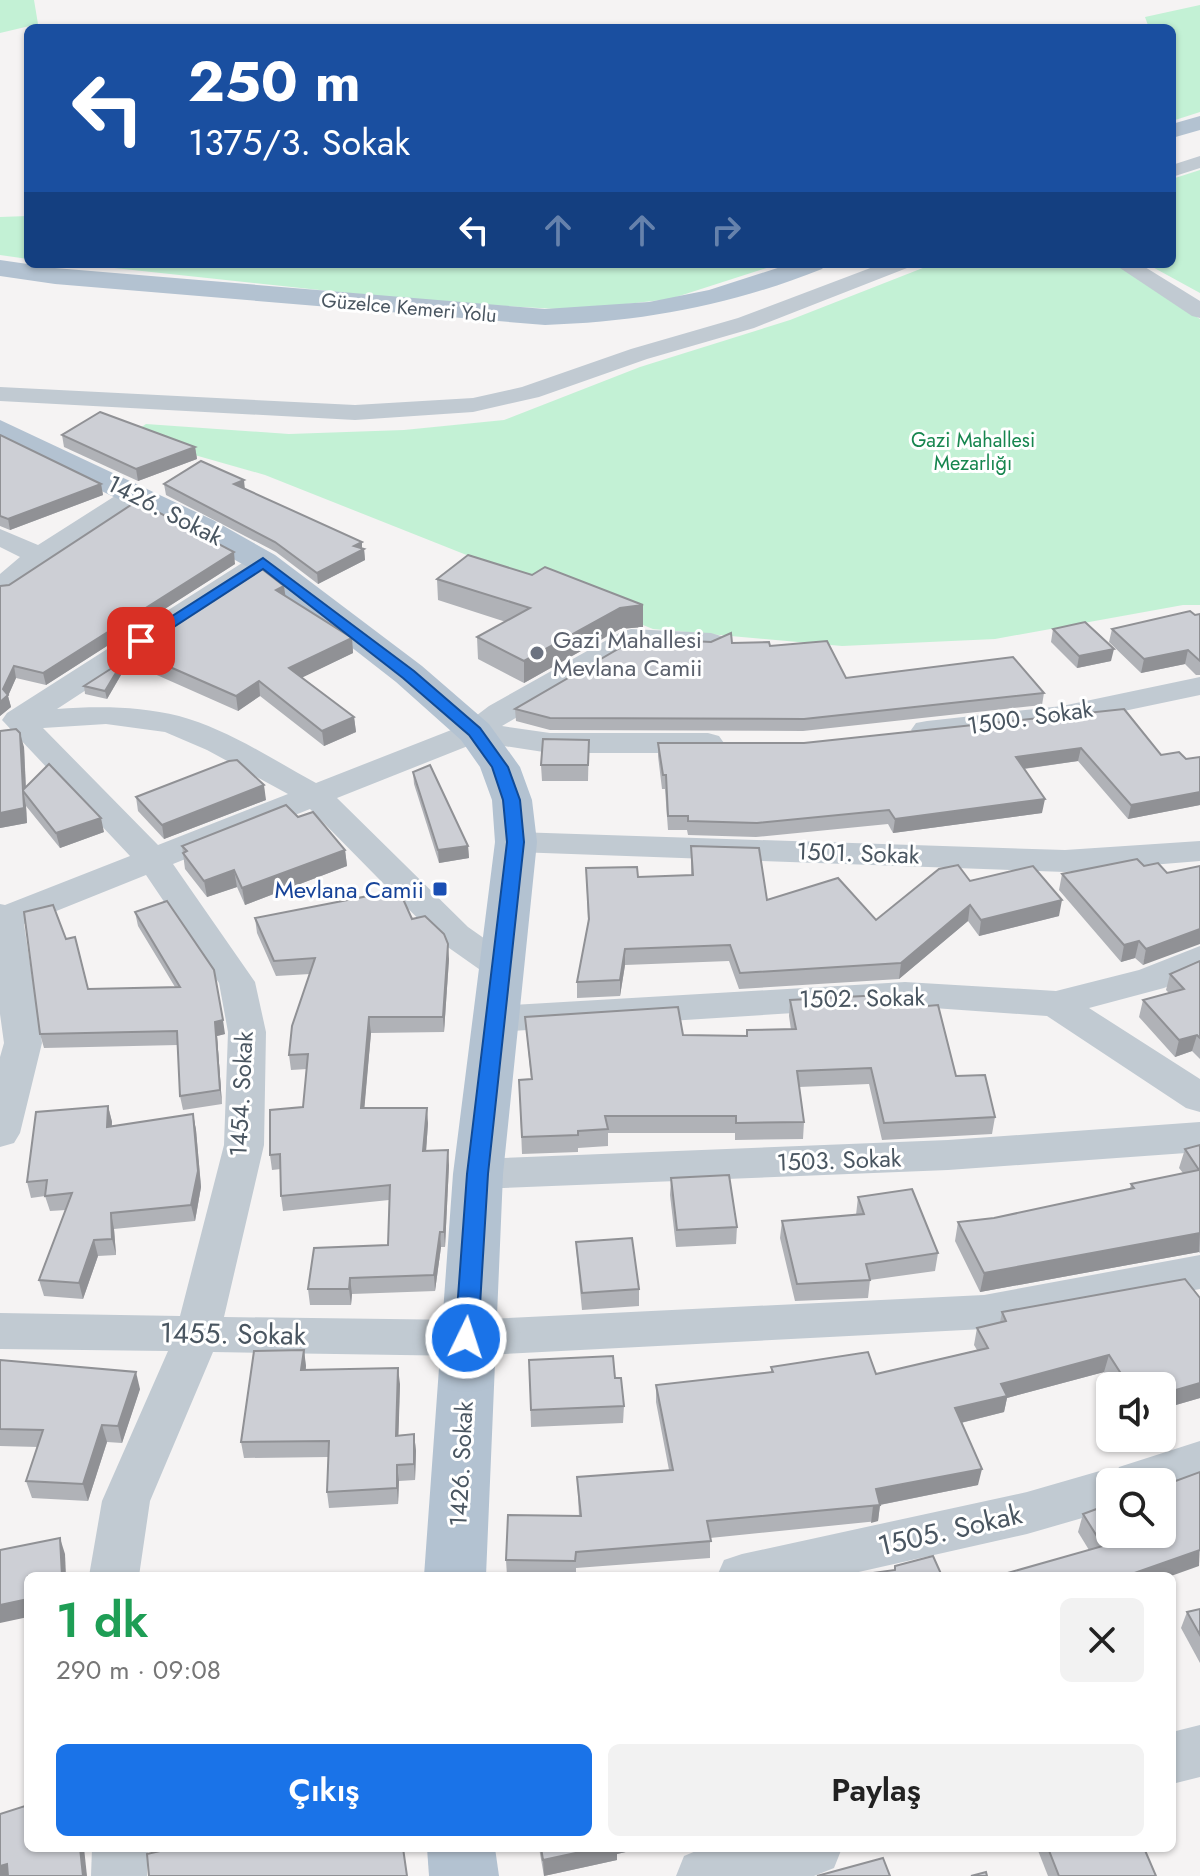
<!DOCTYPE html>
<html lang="tr">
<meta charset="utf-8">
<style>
body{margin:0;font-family:Jost,sans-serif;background:#f2f2f2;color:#222;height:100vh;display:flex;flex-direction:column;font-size:30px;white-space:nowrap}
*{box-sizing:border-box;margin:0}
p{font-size:26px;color:#767676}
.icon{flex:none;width:44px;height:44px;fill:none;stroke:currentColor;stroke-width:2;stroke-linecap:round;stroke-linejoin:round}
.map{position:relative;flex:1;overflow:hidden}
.panel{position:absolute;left:24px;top:1572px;width:1152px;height:280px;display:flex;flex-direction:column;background:#fff;border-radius:12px;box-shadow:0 2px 6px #0004}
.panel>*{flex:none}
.top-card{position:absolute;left:24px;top:24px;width:1152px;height:244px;border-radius:12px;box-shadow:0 2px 6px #0004;background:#1a4fa0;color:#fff;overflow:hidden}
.controls{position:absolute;left:1096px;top:1372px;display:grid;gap:16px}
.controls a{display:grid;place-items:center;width:80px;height:80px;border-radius:12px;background:#fff;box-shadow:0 2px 6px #0004;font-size:40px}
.pin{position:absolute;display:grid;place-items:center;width:68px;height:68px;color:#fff;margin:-34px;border-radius:16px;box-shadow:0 4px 12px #0006}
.me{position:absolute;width:88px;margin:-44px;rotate:4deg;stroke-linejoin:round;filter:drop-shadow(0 0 6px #0008)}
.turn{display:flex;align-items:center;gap:28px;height:168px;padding:0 32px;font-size:36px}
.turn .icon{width:104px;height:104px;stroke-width:2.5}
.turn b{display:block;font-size:56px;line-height:68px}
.lanes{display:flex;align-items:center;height:76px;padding:0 32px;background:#0003;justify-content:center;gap:40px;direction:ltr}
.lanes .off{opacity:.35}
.round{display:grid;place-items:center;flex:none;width:84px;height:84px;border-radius:12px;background:#f2f2f2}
.headline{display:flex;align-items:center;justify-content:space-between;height:136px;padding:0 32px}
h1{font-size:48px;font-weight:600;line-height:60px;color:#1e9e55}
.button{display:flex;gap:16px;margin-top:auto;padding:16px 32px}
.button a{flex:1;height:92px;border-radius:12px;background:#1a73e8;color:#fff;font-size:32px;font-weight:600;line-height:92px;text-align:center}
.button a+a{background:#f2f2f2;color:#222}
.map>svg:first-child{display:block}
.green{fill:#c3f1d5}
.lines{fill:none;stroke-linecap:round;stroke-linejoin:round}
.minor{fill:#c1cad2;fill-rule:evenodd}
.major{fill:#b3c2d1;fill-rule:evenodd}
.wall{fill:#b0b2b7}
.shaded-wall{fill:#909195}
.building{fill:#cdcfd5;stroke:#909195;stroke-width:2}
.route{fill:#1a73e8;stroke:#114b97;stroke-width:2}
.worship-dot{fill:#6b7280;stroke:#fff;stroke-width:3}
.transit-dot{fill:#1a4fb4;stroke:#fff;stroke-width:3}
.labels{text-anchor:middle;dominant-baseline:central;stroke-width:6;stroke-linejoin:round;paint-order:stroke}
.far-street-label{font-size:20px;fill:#4a5661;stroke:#fff}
.far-park-label{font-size:20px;fill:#17864f;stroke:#fff}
.street-label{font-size:24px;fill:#4a5661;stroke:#fff}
.worship-label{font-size:24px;fill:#5b616d;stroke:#fff;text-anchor:start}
.transit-label{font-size:24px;fill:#164399;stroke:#fff;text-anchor:end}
.near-street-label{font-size:28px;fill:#4a5661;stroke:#fff}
</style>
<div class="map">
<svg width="1200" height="1876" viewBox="0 0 1200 1876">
<rect width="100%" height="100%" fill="#f5f3f3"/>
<!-- green -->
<g class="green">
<polygon points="0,0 34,0 38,24 0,33"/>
<polygon points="1200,5 1200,112 1172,121 1172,28 1149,28 1145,17"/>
<polygon points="1200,170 1200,293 1147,264 1172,264 1172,179"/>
<polygon points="28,216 28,259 0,255 0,217"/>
<polygon points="77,264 779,264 670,299 575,310 432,302"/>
<polygon points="933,264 1115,264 1200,319 1200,605 1183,605 995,639 842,646 653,629 265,475 128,436 146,424 289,434 404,430 504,420 640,367 790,320"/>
</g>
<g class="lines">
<!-- minor -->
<g class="minor">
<polygon points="1200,156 1200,168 1172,177 1172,165"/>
<polygon points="881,264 911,264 907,268 754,328 647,359 539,397 473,412 355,420 0,401 0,387 355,405 473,398 522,387 631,349 738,318"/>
<polygon points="1114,264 1140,264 1200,301 1200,318 1192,316"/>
<polygon points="135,487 144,489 148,495 144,501 49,562 10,594 0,596 0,574 20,557 0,547 0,529 38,545 126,489"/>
<path d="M263,554L273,556L277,562L273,568L57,709C97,706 139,706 179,716C227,729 272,759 316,783L464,725L489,706L621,632L631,629L711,633L721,636L726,642L721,648L711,651L636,647L502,726L550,733H708L719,736L724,743L719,750L708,753H550L478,742L337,798L468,927L512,958L517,966L512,974L499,978L486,974L442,943L310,809L173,864L255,982L266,1032L264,1145L224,1317L466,1320L984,1295L1200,1255V1289L984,1329L466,1356L213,1352L150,1501L139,1576H89L102,1501L168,1351L0,1349V1313L180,1316L224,1145L228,1032L219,983L146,875L24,924L42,1043L20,1133L14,1143L0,1147V1057L4,1043L0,1014V904L5,905L130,856L2,720L7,713L253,556ZM106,724L165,732L207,750L288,794L158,845L43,728Z"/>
<polygon points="1200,677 1200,695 1062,724 927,739 916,737 911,730 916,723 927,721 1062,706"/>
<polygon points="516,832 1065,850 1200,841 1200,861 1065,872 516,852 504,849 499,842 504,835"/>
<polygon points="1200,946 1200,972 1164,988 1089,1008 1200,1079 1200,1112 1186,1108 1047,1016 905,1006 497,1032 484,1028 478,1019 484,1010 497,1006 905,982 1056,991 1139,970"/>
<polygon points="1200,1122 1200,1152 948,1170 478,1189 463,1185 457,1174 463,1163 478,1159 948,1140"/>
<polygon points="1200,1441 1200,1481 1162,1494 1162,1482 1110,1482 1110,1510 1027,1534 841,1576 717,1576 724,1560 742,1554 1027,1492 1110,1468 1117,1471 1119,1467"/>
<polygon points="1200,1725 1200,1777 1172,1784 1172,1732"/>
<polygon points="92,1848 148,1848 147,1876 91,1876"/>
<polygon points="703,1848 842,1848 834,1868 814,1876 676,1876 684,1856"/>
</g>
<!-- major -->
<g class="major">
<polygon points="1200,116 1200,130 1172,138 1172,124"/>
<path d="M0,260L55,268L545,309L649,302L709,290L790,264H826L822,269C732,305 642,322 545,325L55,284L0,276Z"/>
<polygon points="0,420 213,520 275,555 422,666 489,724 520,767 532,800 537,842 503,1174 486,1576 424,1576 453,1174 495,842 492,800 480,767 461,740 396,682 251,569 189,534 0,441"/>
<polygon points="427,1848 495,1848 499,1876 429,1876"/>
</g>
</g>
<!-- wall -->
<g class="wall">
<polygon points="0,435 101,484 103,495 10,530 0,526"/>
<polygon points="62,435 195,447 197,459 138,481 64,447"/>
<polygon points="164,484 245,489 362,542 362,548 364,549 365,560 318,584 276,552 166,495"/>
<polygon points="235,564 46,685 16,678 8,696 11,707 0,716 0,586"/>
<polygon points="437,579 643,627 620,629 524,683 478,659 477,637 506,622 438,600"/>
<polygon points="286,596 352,638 353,653 302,677 354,717 356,732 324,746 260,696 238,711 132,664 129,649"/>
<polygon points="1200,614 1200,675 1196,675 1185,664 1141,673 1109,642 1112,629"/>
<polygon points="1053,629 1111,661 1077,668 1051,642"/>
<polygon points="732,643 770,646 846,678 1044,693 1042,705 803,731 550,730 516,721 515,709"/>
<polygon points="125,668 107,699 85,694 84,686"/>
<polygon points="1124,709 1161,755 1186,759 1200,757 1200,805 1128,819 1078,761 1024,769 1042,813 893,833 888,824 756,837 688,835 687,830 668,830 665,789 662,789 658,756 658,743 804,743"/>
<polygon points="0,731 24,747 26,787 104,832 60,848 26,806 27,823 0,828"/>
<polygon points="589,740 588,781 542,781 541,765"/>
<polygon points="413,772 468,846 469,858 439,863 414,784"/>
<polygon points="136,797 266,800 164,839 138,811"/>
<polygon points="298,817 345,850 347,866 245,905 237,887 207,897 185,869 182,846"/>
<polygon points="691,846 767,900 876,920 970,881 1059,916 979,936 968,921 899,979 739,989 729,961 625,965 620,996 577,998 577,982 588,922 586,868 638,877 691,875"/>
<polygon points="1144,866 1167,873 1143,965 1135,958 1121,962 1059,890 1062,874"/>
<polygon points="135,912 225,1034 217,1036 222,1104 183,1110 180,1096 178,1045 44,1048 40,1034 66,939 88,989 175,987 138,926"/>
<polygon points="255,918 412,919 449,959 444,1032 371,1033 364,1108 428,1123 426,1151 449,1165 445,1247 441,1247 435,1291 352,1294 351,1305 310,1305 308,1289 388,1245 389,1200 283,1211 281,1196 281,1169 272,1170 270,1155 303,1107 307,1069 291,1070 289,1055 310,974 276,976 257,933"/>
<polygon points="1200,960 1200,1059 1192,1051 1175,1057 1139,1017 1143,1000 1169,993 1166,990 1170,974"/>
<polygon points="790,1000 956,1076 995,1117 992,1134 882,1140 869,1084 799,1087 804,1122 803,1139 735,1140 735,1133 608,1133 608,1146 578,1148 578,1152 522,1154 519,1080 531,1079 525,1017 683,1035 747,1036 791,1030 789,1016"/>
<polygon points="108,1106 112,1122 112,1126 193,1114 196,1130 201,1187 195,1221 114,1229 116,1255 98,1256 83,1299 44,1296 39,1280 66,1210 50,1211 45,1196 31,1198 27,1182"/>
<polygon points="1200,1145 1200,1253 1199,1252 980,1292 955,1241 958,1222 994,1218 1130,1189 1131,1184 1183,1173 1179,1168 1185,1149"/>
<polygon points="671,1178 737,1227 736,1244 676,1247 670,1195"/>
<polygon points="858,1197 938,1253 935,1271 870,1280 868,1298 795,1301 780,1238 782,1221 856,1215"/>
<polygon points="576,1242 639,1289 639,1306 582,1310 577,1259"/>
<polygon points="1185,1279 1200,1398 1162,1409 1162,1386 1113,1386 1104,1372 1007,1398 1004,1412 961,1423 978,1485 880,1505 878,1521 710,1538 710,1558 576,1568 576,1576 507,1576 506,1560 579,1516 577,1477 669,1470 656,1402 656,1385 771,1373 771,1367 876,1374 977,1350 974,1345 977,1328 1000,1322 1002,1312"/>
<polygon points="304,1350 306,1370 400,1384 398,1435 414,1434 416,1451 415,1480 399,1481 398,1504 329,1508 327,1492 328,1457 244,1458 241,1442"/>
<polygon points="0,1360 140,1389 122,1443 107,1442 88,1501 32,1498 26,1481 38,1447 0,1446"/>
<polygon points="529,1360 615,1378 624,1406 623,1423 531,1427"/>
<polygon points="1200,1472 1199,1566 1089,1550 1078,1532 1083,1514"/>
<polygon points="1200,1609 1200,1663 1181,1628 1187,1612"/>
<polygon points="539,1848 643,1848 617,1854 617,1860 544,1876"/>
<polygon points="1037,1848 1144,1848 1156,1876 1048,1876"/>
</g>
<!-- shaded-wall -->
<g class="shaded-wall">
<polygon points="195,447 197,459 138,481 136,469"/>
<polygon points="244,480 245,490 234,484"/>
<polygon points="101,484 103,495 10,530 8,519"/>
<polygon points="362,542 362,550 364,549 365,560 318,584 317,573 354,546"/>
<polygon points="234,552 235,564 46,685 43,673"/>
<polygon points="284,586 286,600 276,590"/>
<polygon points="643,605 643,627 620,629 524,683 524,661 620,608"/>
<polygon points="352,638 353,653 291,683 289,668"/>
<polygon points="1114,649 1111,661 1077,668 1079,656"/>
<polygon points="1188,650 1185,664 1141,673 1144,659"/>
<polygon points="123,661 125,668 107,699 105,691"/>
<polygon points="14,666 16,678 8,696 11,707 0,716 0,702 3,689"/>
<polygon points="259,681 260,696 238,711 236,696"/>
<polygon points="354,717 356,732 324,746 322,731"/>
<polygon points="20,733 24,747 26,795 24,792"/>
<polygon points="1081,748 1078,761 1014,770 1016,757"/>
<polygon points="264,785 266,800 164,839 162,825"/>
<polygon points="23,791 26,806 27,823 0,828 0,813"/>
<polygon points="1200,792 1200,805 1128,819 1131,805"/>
<polygon points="1045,799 1042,813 893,833 895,819"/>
<polygon points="101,818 104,832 60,848 56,833"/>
<polygon points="468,846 469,858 439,863 438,850"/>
<polygon points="345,850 347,866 245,905 242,888"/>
<polygon points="234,870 237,887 207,897 204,881"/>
<polygon points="1062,900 1059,916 979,936 981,920"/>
<polygon points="970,905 968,921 899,979 901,963"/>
<polygon points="1200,929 1200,944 1143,965 1146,949"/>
<polygon points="1139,941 1135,958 1121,962 1124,945"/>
<polygon points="448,944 449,959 444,1032 443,1017"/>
<polygon points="625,949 625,965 620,996 620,980"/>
<polygon points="369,1017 371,1033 363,1124 361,1108"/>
<polygon points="223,1020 225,1034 217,1036 222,1104 220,1090 215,1022"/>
<polygon points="1197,1035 1192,1051 1175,1057 1179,1040"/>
<polygon points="108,1106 112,1122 110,1143 107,1127"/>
<polygon points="427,1108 428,1123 425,1166 423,1151"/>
<polygon points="193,1114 196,1130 201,1187 195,1221 191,1205"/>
<polygon points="448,1150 449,1165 445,1247 444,1232"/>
<polygon points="111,1213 114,1229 116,1255 112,1239"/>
<polygon points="440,1232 441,1247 435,1291 434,1275"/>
<polygon points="1200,1233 1199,1252 980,1292 984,1273"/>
<polygon points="94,1240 98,1256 83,1299 79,1283"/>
<polygon points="350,1278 352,1294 351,1305 349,1289"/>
<polygon points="304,1350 306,1366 304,1387 301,1370"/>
<polygon points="1109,1355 1104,1372 1007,1398 1004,1412 952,1425 955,1408 1001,1384"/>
<polygon points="398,1368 400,1384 398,1452 396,1436"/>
<polygon points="136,1372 140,1389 122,1443 118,1426"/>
<polygon points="1200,1383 1200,1398 1162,1409 1162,1394"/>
<polygon points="102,1425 107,1442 88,1501 83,1484"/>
<polygon points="414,1434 416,1451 415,1480 414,1464"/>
<polygon points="397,1465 399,1481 398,1504 397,1488"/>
<polygon points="982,1469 978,1485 874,1506 876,1489"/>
<polygon points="880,1505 878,1521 871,1523 873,1506"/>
<polygon points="60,1538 65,1554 66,1576 62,1576"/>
<polygon points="1200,1541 1199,1566 1171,1576 1126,1576"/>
<polygon points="28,1599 28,1617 0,1623 0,1605"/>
<polygon points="80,1848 84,1848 87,1876 83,1876"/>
<polygon points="599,1848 643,1848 617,1854 617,1860 544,1876 543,1860"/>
<polygon points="7,1864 12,1876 0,1876 0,1866"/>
</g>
<!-- building -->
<g class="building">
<polygon points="100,412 195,447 136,469 62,435"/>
<polygon points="0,435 101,484 8,519 0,516"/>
<polygon points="201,461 244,480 234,484 362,542 354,546 364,549 317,573 275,542 164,484"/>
<polygon points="137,501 234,552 43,673 14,666 3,689 8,695 0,702 0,586 9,585"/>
<polygon points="468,555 532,575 545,567 643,605 620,608 524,661 477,637 530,608 437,579"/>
<polygon points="258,566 284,586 276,590 352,638 289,668 354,717 322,731 259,681 236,696 129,649"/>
<polygon points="1190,611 1195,615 1200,614 1200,661 1188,650 1144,659 1112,629"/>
<polygon points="1085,622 1114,649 1079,656 1053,629"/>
<polygon points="731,633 732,643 769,642 770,646 827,641 846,678 1013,657 1044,693 804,719 550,718 515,709 637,638 711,642"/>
<polygon points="123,661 105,691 84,686"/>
<polygon points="1124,709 1161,755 1179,752 1186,759 1200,757 1200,792 1131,805 1081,748 1016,757 1045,799 895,819 889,810 757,823 688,821 688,816 668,816 666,775 663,775 658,743 804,743"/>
<polygon points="16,729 20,733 23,790 49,764 101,818 56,833 23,791 24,808 0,813 0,731"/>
<polygon points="543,739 589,740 588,765 541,765"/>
<polygon points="237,760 264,785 162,825 136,797 229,761"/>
<polygon points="430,765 468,846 438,850 413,772"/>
<polygon points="286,805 298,817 313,812 345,850 242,888 234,870 204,881 183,853 187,851 182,846"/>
<polygon points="691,846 759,848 767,900 838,878 876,920 939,869 958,865 970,881 1033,866 1062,900 981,920 970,905 901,963 740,973 730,945 625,949 620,980 577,982 589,919 586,868 637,867 638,877 693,875"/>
<polygon points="1137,859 1144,866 1158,863 1167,873 1200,866 1200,929 1146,949 1139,941 1124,945 1062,874"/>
<polygon points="399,890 412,919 425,916 444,934 448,944 443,1017 369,1017 361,1108 427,1108 423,1151 448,1150 444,1232 440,1232 434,1275 350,1278 349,1289 308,1289 314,1248 388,1245 390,1185 281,1196 280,1154 270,1155 270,1110 303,1107 308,1054 289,1055 292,1026 315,958 274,961 255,918"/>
<polygon points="167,901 214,970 223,1020 215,1022 220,1090 180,1096 177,1031 40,1034 24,912 53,905 66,939 75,937 88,989 180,987 135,912"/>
<polygon points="1200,961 1200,1038 1197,1035 1179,1040 1143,1000 1184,989 1170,974"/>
<polygon points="919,993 927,1006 938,1005 956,1076 985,1075 995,1117 884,1123 871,1068 797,1071 804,1122 736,1123 736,1116 605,1116 608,1129 578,1131 578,1135 522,1137 519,1080 532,1079 525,1017 678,1007 683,1035 747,1036 747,1030 796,1029 790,1000"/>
<polygon points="108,1106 107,1127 193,1114 198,1171 191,1205 111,1213 112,1239 94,1240 79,1283 39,1280 72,1193 45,1196 47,1180 27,1182 36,1112"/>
<polygon points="1200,1145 1200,1233 984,1273 958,1222 994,1218 1134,1188 1131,1184 1199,1170 1185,1149"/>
<polygon points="729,1175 737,1227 677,1230 671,1178"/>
<polygon points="912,1189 938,1253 866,1264 870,1280 797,1284 782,1221 864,1214 858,1197"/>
<polygon points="632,1238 639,1289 582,1293 576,1242"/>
<polygon points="1185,1279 1200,1298 1200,1383 1162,1394 1162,1386 1129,1386 1109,1355 1001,1384 1007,1396 955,1408 982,1469 876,1489 880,1505 707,1521 711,1541 576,1552 575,1561 506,1560 508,1515 581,1516 577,1477 673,1470 656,1385 773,1372 771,1367 868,1352 876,1374 988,1348 977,1328 1006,1321 1002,1312"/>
<polygon points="304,1350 301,1370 398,1368 396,1436 414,1434 414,1464 397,1465 397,1488 327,1492 329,1441 241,1442 254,1351"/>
<polygon points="613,1356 615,1378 621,1378 624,1406 531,1410 529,1360"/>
<polygon points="0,1360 136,1372 118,1426 102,1425 83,1484 26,1481 43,1430 0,1429"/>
<polygon points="1200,1472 1200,1550 1126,1576 997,1576 1103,1546 1083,1514 1110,1504 1110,1534 1162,1534 1162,1486"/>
<polygon points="60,1538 62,1576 28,1576 28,1599 0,1605 0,1550"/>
<polygon points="933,1556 942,1576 851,1576 895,1570 895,1566"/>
<polygon points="1200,1609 1200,1635 1187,1612"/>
<polygon points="28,1805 28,1848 80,1848 83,1876 8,1876 7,1864 0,1866 0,1814"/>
<polygon points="173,1848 403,1848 407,1876 149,1876 147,1854"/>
<polygon points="541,1848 599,1848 543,1860"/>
<polygon points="1048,1848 1144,1848 1156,1876 1059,1876"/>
<polygon points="883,1858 890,1876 817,1876"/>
<polygon points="986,1872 987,1876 971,1876"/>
</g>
<!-- route -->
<polygon class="route" points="263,558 414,671 480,728 508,767 520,800 524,842 488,1174 478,1338 474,1344 466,1347 458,1344 455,1338 467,1174 507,842 503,800 492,767 469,735 403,678 263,569 146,645 135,645 133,641"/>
<!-- markers -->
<circle class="worship-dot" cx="537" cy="653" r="8"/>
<rect class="transit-dot" x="432" y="881" width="16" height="16" rx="4"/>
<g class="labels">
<!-- far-street labels -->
<g class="far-street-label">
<text transform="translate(409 308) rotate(5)">Güzelce Kemeri Yolu</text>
</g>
<!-- far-park labels -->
<g class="far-park-label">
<text x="973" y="440">Gazi Mahallesi<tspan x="973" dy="23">Mezarlığı</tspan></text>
</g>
<!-- street labels -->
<g class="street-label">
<text transform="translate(165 510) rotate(27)">1426. Sokak</text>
<text transform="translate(1030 717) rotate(-8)">1500. Sokak</text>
<text transform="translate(858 853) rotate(2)">1501. Sokak</text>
<text transform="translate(862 998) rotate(-1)">1502. Sokak</text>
<text transform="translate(241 1094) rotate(-87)">1454. Sokak</text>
<text transform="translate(839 1160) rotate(-2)">1503. Sokak</text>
<text transform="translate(461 1464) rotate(-87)">1426. Sokak</text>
</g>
<!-- worship labels -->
<g class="worship-label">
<text x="553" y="639">Gazi Mahallesi<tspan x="553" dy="28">Mevlana Camii</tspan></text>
</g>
<!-- transit labels -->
<g class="transit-label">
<text x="424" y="889">Mevlana Camii</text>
</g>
<!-- near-street labels -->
<g class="near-street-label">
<text transform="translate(233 1334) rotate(1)">1455. Sokak</text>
<text transform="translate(950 1530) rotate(-13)">1505. Sokak</text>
</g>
</g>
</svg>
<div class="controls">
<a><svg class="icon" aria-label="sound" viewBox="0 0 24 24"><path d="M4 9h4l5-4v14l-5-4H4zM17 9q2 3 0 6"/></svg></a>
<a><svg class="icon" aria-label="search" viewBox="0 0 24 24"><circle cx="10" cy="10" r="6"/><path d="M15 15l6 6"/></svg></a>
</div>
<div class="pin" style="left:141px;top:641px;background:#d93025"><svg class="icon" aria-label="arrive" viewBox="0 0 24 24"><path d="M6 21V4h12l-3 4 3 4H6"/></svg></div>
<svg class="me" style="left:466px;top:1338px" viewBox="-20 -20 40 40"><circle r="17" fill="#1a73e8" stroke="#fff" stroke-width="3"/><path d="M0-11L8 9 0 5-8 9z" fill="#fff"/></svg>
<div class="top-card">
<div class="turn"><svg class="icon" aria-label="left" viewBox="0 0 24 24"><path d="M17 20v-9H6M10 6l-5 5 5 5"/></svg><div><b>250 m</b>1375/3. Sokak</div></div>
<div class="lanes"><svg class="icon" aria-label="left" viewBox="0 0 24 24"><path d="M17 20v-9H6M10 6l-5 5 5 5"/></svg><svg class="icon off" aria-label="ahead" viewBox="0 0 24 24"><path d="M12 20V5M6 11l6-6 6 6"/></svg><svg class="icon off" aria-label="ahead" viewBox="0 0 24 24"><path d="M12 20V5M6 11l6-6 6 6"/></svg><svg class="icon off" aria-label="right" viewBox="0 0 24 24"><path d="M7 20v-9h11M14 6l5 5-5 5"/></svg></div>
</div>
<section class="panel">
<div class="headline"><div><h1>1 dk</h1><p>290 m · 09:08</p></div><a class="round"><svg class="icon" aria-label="close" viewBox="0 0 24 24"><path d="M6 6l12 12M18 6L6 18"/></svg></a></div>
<div class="button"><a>Çıkış</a><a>Paylaş</a></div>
</section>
</div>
